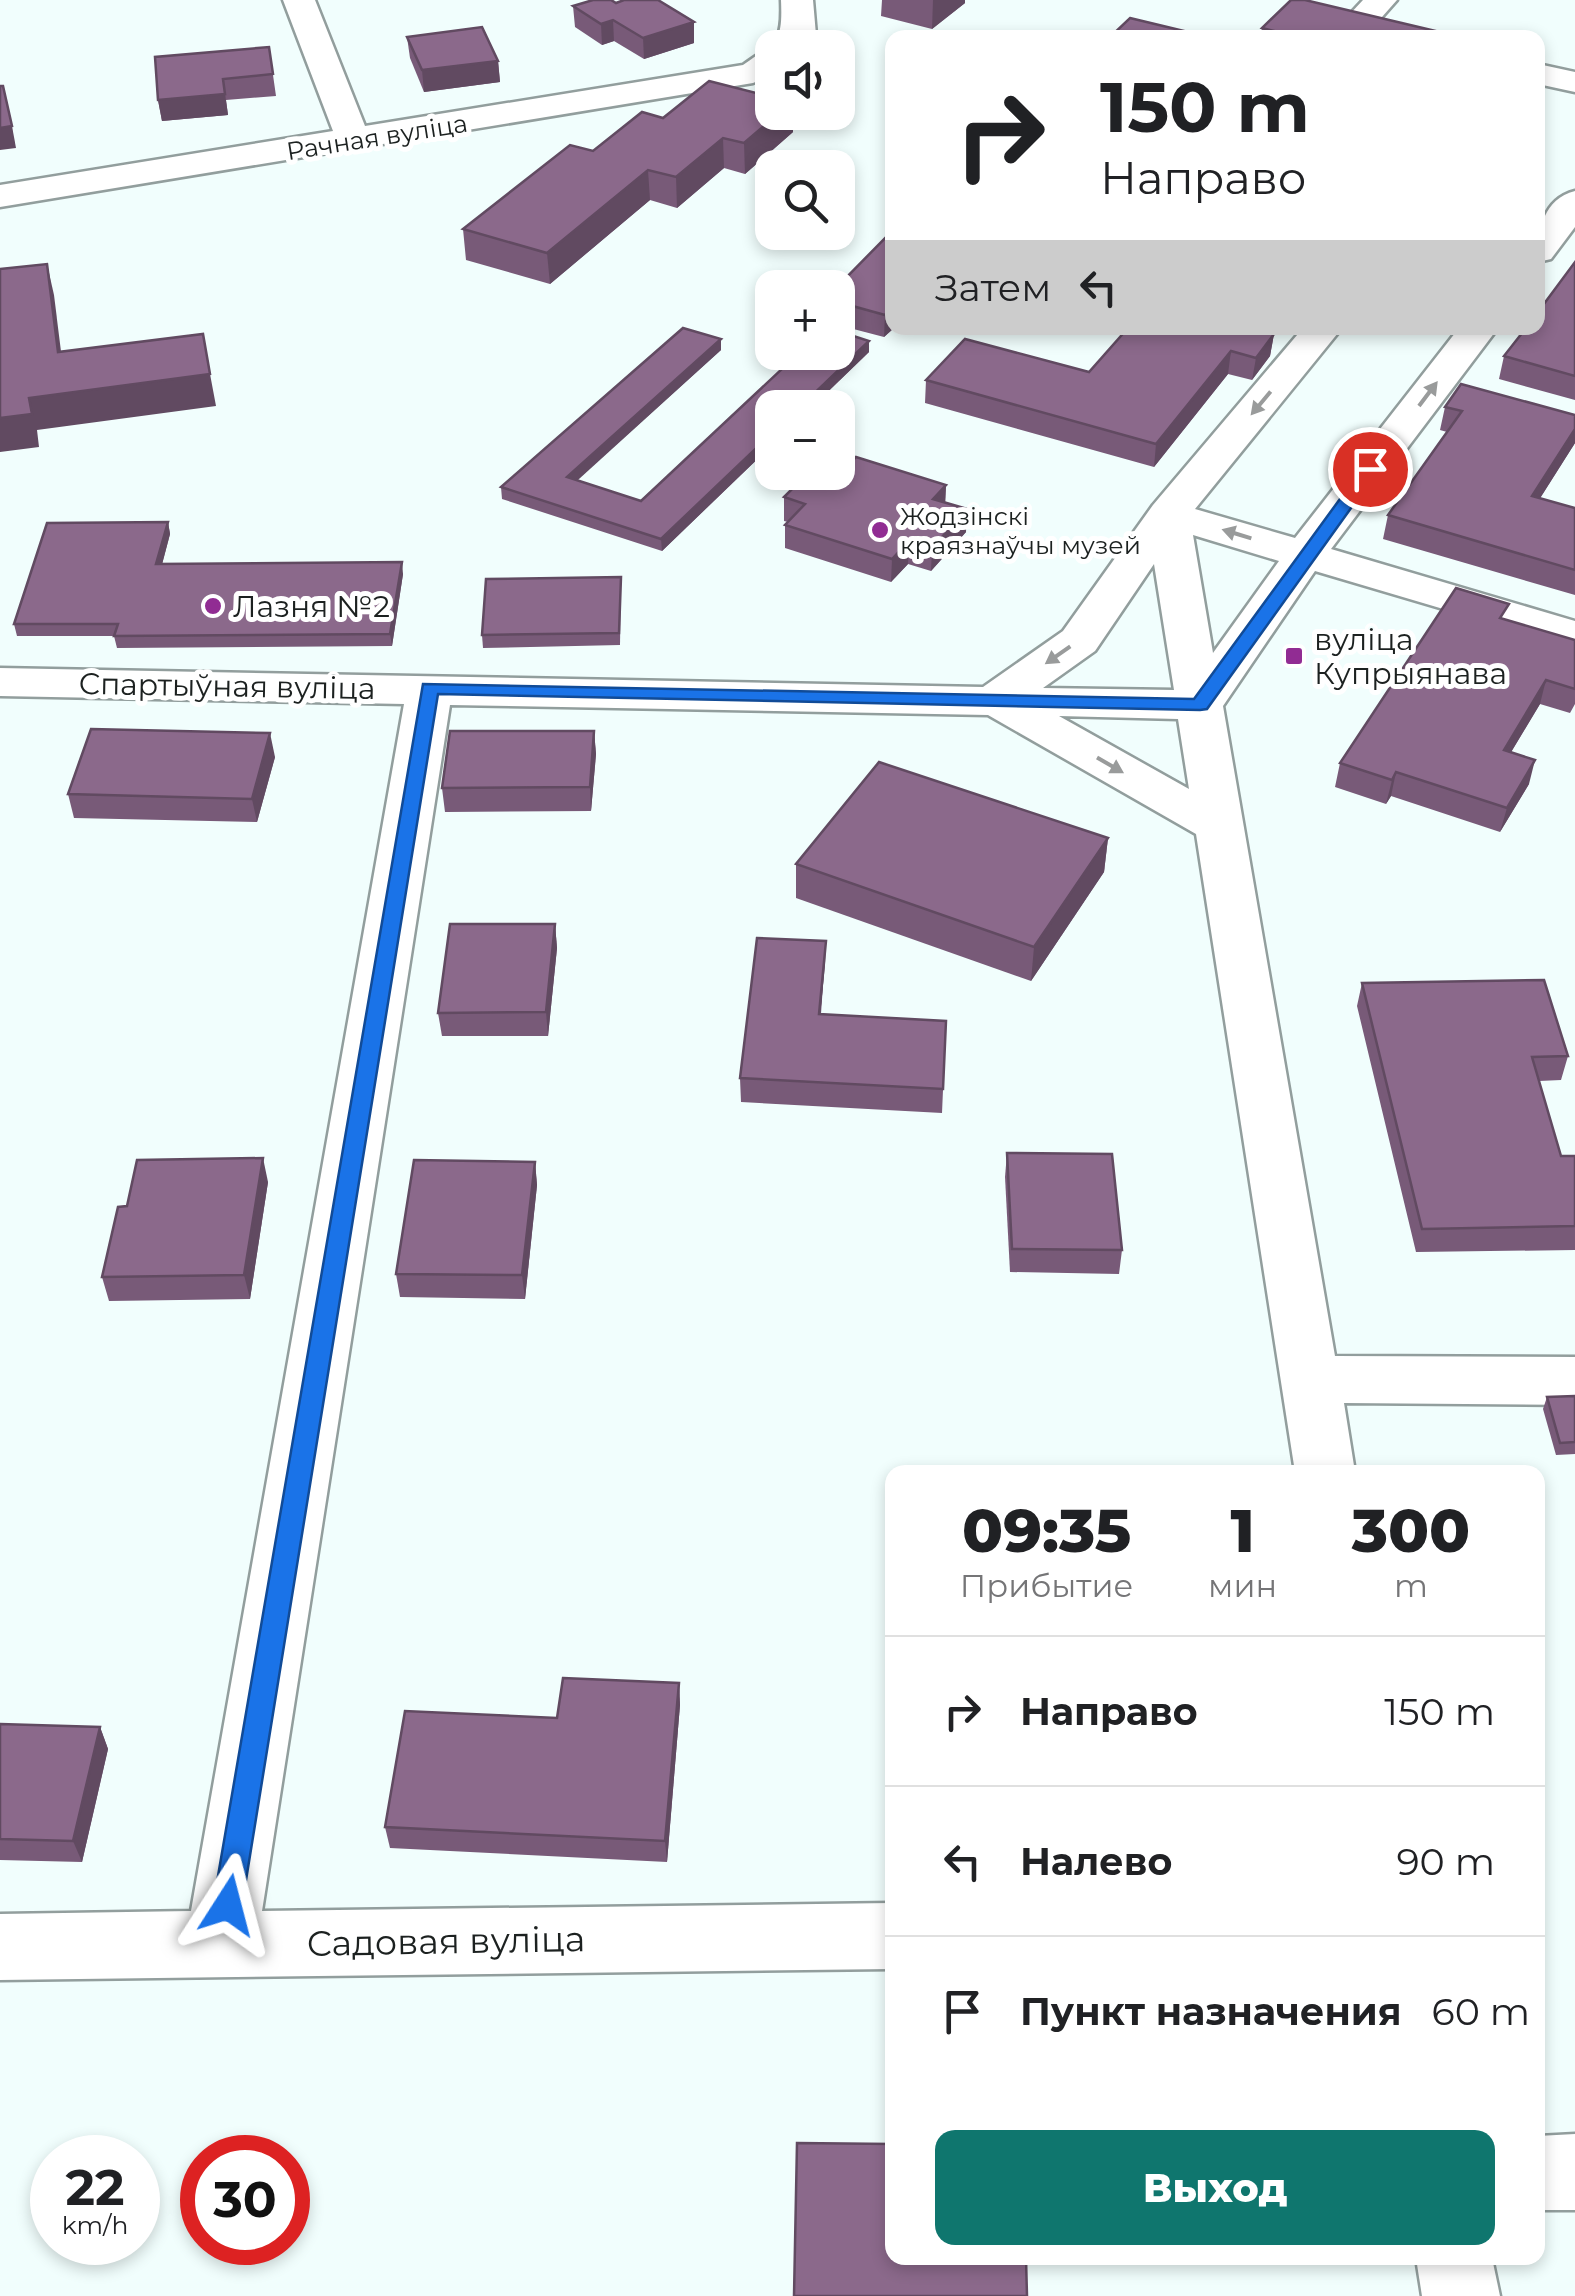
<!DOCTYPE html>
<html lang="ru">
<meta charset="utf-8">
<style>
body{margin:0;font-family:Montserrat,sans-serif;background:#f2f2f2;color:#202124;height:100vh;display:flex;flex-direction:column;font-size:38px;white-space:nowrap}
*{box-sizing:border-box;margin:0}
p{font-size:32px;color:#757577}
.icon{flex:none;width:55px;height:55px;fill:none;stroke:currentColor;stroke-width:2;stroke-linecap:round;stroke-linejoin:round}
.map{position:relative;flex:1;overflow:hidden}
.drawer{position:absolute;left:885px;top:1465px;width:660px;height:800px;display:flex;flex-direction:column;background:#fff;border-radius:20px;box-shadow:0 5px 15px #0003}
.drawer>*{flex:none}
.banner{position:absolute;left:885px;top:30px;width:660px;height:305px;border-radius:20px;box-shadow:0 5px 15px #0003;background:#fff;color:#202124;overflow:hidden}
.controls{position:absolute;left:755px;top:30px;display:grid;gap:20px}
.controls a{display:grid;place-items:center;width:100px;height:100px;border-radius:20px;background:#fff;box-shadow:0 5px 15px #0003;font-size:50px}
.speed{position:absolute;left:30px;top:2135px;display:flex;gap:20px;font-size:50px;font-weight:700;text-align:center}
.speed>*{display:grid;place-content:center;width:130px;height:130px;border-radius:50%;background:#fff;box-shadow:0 5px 15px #0003;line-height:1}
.speed small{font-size:25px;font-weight:400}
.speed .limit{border:15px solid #d22;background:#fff;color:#111}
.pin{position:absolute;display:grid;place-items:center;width:85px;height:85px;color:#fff;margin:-42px;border:5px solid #fff;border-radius:50%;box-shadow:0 2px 10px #0007}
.me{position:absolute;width:110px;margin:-55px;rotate:9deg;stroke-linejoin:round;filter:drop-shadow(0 0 8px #0008)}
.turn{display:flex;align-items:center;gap:35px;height:210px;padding:0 50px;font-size:45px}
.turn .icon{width:130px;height:130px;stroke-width:2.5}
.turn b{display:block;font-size:70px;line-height:85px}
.then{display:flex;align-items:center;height:95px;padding:0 50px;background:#0003;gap:20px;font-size:38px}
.eta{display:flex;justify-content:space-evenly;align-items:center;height:170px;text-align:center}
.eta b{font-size:60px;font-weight:800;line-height:70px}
.button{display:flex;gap:20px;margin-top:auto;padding:20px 50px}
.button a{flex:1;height:115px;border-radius:20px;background:#0f766e;color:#fff;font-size:40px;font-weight:800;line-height:115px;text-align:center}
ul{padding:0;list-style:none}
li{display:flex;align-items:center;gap:30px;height:150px;padding:0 50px;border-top:2px solid #e0e0e0}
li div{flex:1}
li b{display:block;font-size:38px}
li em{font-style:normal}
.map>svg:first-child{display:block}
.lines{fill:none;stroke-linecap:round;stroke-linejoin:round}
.minor-casing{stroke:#929e9d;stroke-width:5}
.minor{fill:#fff;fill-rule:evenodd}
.wall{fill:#785a78}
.shaded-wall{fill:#614a61}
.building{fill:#8b698b;stroke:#614a61;stroke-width:2.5}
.oneway{fill:#999b9b}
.route{fill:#1a73e8;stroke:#114b97;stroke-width:2.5}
.poi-dot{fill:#912c93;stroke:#fff;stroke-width:4}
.labels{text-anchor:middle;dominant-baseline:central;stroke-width:10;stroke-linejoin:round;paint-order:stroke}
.far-street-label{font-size:25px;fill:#1c2120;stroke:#fff}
.far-poi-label{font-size:25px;fill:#1c2120;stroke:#fff;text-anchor:start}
.poi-label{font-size:30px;fill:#1c2120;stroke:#fff;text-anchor:start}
.street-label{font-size:30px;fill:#1c2120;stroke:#fff}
.near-street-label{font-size:35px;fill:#1c2120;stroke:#fff}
</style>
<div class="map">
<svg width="1575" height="2296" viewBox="0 0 1575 2296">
<rect width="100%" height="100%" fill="#f1fefd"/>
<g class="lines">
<defs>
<g id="minor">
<path d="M283,0H315L365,126L743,65C776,41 783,45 781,0H813L816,35L806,48H772V75L753,83L0,207V185L333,131Z"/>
<polygon points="1363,0 1397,0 1374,26 1394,31 1398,38 1339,37 1335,30"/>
<polygon points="1538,64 1575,72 1575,92 1538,84"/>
<path d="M1575,191V227L1551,259L1538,262C1538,233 1541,200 1575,191Z"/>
<path d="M1303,328H1342L1195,509L1295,538L1459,328H1498L1331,549L1575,621V648L1315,571L1223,706L1335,1356L1575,1357V1405L1344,1403L1355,1472H1295L1196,834L988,715L450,705L262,1911L892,1903V1969L0,1980V1914L191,1911L404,704L0,696V668L983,687L1063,631L1153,505ZM1193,535L1279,561L1213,653ZM1154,564L1174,690L1043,688L1095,651ZM1059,716L1178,719L1189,789Z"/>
<polygon points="1575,2134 1575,2210 1538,2210 1538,2136"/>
<polygon points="1416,2258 1492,2258 1500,2296 1422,2296"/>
</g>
</defs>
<!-- minor casing -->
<use href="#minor" class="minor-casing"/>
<!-- minor -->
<use href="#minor" class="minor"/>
</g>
<!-- wall -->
<g class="wall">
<polygon points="882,0 965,0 965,3 932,29 881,16"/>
<polygon points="573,6 694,43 644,59 614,41 602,45 575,27"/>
<polygon points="1262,28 1465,38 1260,38"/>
<polygon points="407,37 498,61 500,82 424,92 410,58"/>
<polygon points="269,47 276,96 226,100 228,115 162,121 158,100"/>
<polygon points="663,118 793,132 745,174 724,168 677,208 650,200 550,284 466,260 463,229 593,151"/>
<polygon points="892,231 894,328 884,337 838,325 838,288"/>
<polygon points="1575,262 1575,400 1499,379 1504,356"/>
<polygon points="683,328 721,339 721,350 577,480 641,501 800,352 838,352 838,331 869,341 869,352 811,408 772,408 772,445 662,551 502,499 501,487"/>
<polygon points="1274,334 1270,356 1252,380 1228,374 1154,467 925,403 926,380 1089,372"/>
<polygon points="1445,407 1575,415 1575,443 1540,498 1575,508 1575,595 1383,539 1388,515 1447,432 1440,430"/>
<polygon points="838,475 946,485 945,502 966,532 931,571 908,564 891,582 785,548 785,525 788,522 784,521 784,497"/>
<polygon points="168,522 170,534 162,564 403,574 392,646 117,648 114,636 17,636 14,624"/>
<polygon points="621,577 620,645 483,648 482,635"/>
<polygon points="1505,619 1575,640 1575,704 1570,713 1540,704 1511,752 1529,784 1500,832 1391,796 1386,804 1335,787 1340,763"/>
<polygon points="594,731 596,754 591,811 445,812 442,788"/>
<polygon points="275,757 257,822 74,818 68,794"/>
<polygon points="1108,838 1104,872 1031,981 796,898 796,864"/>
<polygon points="555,924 557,948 548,1036 442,1036 438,1013"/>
<polygon points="826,941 821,1014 946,1021 942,1113 741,1102 740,1078"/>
<polygon points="1362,983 1568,1056 1561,1080 1539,1081 1561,1156 1575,1156 1575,1250 1416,1252 1357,1006"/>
<polygon points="1007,1153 1122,1250 1119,1274 1010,1272 1005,1177"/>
<polygon points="535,1162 537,1185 525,1299 400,1297 396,1274"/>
<polygon points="268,1182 250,1299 109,1301 102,1277"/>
<polygon points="1575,1396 1575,1454 1556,1455 1543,1409 1547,1397"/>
<polygon points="679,1683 680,1705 667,1862 390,1848 385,1827 557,1718"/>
<polygon points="0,1724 100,1727 108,1749 82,1862 0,1860"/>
</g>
<!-- shaded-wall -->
<g class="shaded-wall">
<polygon points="933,0 965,0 965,3 932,29"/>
<polygon points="613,20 614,41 602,45 601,24"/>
<polygon points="694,22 694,43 644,59 643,38"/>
<polygon points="498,61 500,82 424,92 422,70"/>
<polygon points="223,79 228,115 162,121 158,100"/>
<polygon points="780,112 793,112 793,132 745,174 744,143"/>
<polygon points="12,126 16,148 0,150 0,128"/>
<polygon points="723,138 724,168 677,208 676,177"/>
<polygon points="648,170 650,200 550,284 547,253"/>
<polygon points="47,264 54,295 65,384 58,352"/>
<polygon points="892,307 894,328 884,337 885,315"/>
<polygon points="1274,334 1270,356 1252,380 1256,358"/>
<polygon points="721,339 721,350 568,489 567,477"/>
<polygon points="869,341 869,352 811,408 799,408"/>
<polygon points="1231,351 1228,374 1154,467 1156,444"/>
<polygon points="210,374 216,406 37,430 39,447 0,452 0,418 29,398"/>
<polygon points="1575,429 1575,443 1527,519 1532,496"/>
<polygon points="772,433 772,445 662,551 661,539"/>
<polygon points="946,485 945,508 933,499"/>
<polygon points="967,509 966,532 931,571 932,548"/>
<polygon points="168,522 170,534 159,576 156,564"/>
<polygon points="909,541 908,564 891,582 892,559"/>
<polygon points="402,562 403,574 392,646 390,634"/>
<polygon points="1546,680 1540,704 1498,774 1504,750"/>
<polygon points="594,731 596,754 591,811 590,787"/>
<polygon points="270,733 275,757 257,822 252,799"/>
<polygon points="1535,760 1529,784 1500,832 1507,808"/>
<polygon points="1396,772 1391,796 1386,804 1392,780"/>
<polygon points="1108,838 1104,872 1031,981 1034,947"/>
<polygon points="555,924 557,948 548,1036 546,1012"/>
<polygon points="826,941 825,965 818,1038 819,1014"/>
<polygon points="263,1158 268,1182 250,1299 244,1275"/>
<polygon points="535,1162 537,1185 525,1299 522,1275"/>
<polygon points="679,1683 680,1705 667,1862 665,1841"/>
<polygon points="100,1727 108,1749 82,1862 73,1841"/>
</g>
<!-- building -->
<g class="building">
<polygon points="593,0 611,0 616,3 624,0 658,0 694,22 643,38 613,20 601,24 573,6"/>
<polygon points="1291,0 1305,0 1465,38 1303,38 1262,28"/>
<polygon points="1130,18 1184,31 1178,38 1109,38"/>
<polygon points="482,27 498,61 422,70 407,37"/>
<polygon points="269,47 273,74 223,79 225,94 158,100 155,57"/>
<polygon points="709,81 772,97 772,112 780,112 744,143 723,138 676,177 648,170 547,253 463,229 570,145 593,151 642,112 663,118"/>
<polygon points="0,86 3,86 12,126 0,128"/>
<polygon points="892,231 892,307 885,315 838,302 838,288 836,288"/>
<polygon points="1575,262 1575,376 1504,356 1526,328 1538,328 1538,312"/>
<polygon points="47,264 58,352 203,334 210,374 29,398 32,414 0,418 0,269"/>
<polygon points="683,328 721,339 567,477 641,501 800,352 838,352 838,331 869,341 799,408 772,408 772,433 661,539 501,487"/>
<polygon points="1128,328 1250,328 1274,334 1256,358 1231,351 1156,444 926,380 965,339 1089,372"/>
<polygon points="1461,384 1575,415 1575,429 1532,496 1575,508 1575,570 1388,515 1462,411 1445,407"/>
<polygon points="856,457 946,485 933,499 967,509 932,548 909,541 892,559 785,525 805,504 784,497 809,472 828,472 838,475"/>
<polygon points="168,522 156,564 402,562 390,634 114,636 118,624 14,624 47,523"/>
<polygon points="621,577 619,633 482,635 486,579"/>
<polygon points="1456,588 1509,604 1500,618 1575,640 1575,689 1546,680 1504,750 1535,760 1507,808 1396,772 1392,780 1340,763"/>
<polygon points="91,729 270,733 252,799 68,794"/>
<polygon points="450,731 594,731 590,787 442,788"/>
<polygon points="879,762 1108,838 1034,947 796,864"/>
<polygon points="450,924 555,924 546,1012 438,1013"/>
<polygon points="757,938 826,941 819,1014 946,1021 943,1089 740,1078"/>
<polygon points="1544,980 1568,1056 1532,1057 1561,1156 1575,1156 1575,1226 1422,1229 1362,983"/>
<polygon points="1007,1153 1112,1154 1122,1250 1012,1249"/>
<polygon points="263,1158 244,1275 102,1277 118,1207 127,1206 137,1160"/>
<polygon points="414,1160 535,1162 522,1275 396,1274"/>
<polygon points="1575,1396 1575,1442 1560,1443 1547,1397"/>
<polygon points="563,1678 679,1683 665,1841 385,1827 405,1711 557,1718"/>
<polygon points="0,1724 100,1727 73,1841 0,1839"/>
<polygon points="797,2143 892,2144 892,2258 1026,2258 1027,2296 794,2296"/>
</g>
<!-- one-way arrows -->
<defs><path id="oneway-solid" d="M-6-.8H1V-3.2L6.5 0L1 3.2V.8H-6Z" transform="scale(2.5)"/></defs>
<g class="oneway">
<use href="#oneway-solid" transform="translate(1428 394) rotate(-53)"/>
<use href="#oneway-solid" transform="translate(1261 403) rotate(130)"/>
<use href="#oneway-solid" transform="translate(1237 534) rotate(-163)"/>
<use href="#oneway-solid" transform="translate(1058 655) rotate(145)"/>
<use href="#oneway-solid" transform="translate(1110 765) rotate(30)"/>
</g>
<!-- route -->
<polygon class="route" points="1370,464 1379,469 1207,709 1200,710 438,694 242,1905 238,1915 228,1919 218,1915 213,1905 423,684 1194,699 1364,466"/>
<!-- markers -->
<g class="poi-dot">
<circle cx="880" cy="530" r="10"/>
<circle cx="213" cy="606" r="10"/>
<rect x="1284" y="646" width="20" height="20" rx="5"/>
</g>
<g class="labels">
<!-- far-street labels -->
<g class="far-street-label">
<text transform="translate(377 137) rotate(-9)">Рачная вуліца</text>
</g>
<!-- far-poi labels -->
<g class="far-poi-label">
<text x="900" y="516">Жодзінскі<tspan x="900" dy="29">краязнаўчы музей</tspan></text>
</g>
<!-- poi labels -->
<g class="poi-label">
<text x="233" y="606">Лазня №2</text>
<text x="1314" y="639">вуліца<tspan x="1314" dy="34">Купрыянава</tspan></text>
</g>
<!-- street labels -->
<g class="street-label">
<text transform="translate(227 686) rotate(1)">Спартыўная вуліца</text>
</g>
<!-- near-street labels -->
<g class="near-street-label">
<text transform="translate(446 1941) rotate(-1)">Садовая вуліца</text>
</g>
</g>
</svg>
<div class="controls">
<a><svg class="icon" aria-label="sound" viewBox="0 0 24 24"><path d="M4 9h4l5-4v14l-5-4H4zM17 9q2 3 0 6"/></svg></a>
<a><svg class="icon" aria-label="search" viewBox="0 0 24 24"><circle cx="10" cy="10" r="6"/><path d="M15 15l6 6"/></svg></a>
<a>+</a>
<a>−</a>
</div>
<div class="speed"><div>22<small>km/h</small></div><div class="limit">30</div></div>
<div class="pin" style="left:1370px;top:469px;background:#d93025"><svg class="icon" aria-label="arrive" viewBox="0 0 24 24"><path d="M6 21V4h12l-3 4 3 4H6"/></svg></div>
<svg class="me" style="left:228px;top:1905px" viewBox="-20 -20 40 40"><path d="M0-17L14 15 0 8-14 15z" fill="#1a73e8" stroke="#fff" stroke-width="4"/></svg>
<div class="banner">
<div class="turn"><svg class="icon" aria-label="right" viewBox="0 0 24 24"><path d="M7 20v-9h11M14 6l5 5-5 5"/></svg><div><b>150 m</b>Направо</div></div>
<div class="then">Затем<svg class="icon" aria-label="left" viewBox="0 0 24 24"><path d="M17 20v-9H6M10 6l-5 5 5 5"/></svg></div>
</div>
<section class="drawer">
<div class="eta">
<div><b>09:35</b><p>Прибытие</p></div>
<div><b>1</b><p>мин</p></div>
<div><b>300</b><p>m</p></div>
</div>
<ul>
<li><svg class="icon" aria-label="right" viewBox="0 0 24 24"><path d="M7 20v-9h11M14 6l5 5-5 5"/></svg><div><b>Направо</b></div><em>150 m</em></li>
<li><svg class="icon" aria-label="left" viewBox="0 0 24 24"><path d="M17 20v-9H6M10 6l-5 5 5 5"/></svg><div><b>Налево</b></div><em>90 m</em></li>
<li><svg class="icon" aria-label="arrive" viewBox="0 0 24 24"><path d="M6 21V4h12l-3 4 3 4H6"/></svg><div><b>Пункт назначения</b></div><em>60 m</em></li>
</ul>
<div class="button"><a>Выход</a></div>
</section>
</div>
